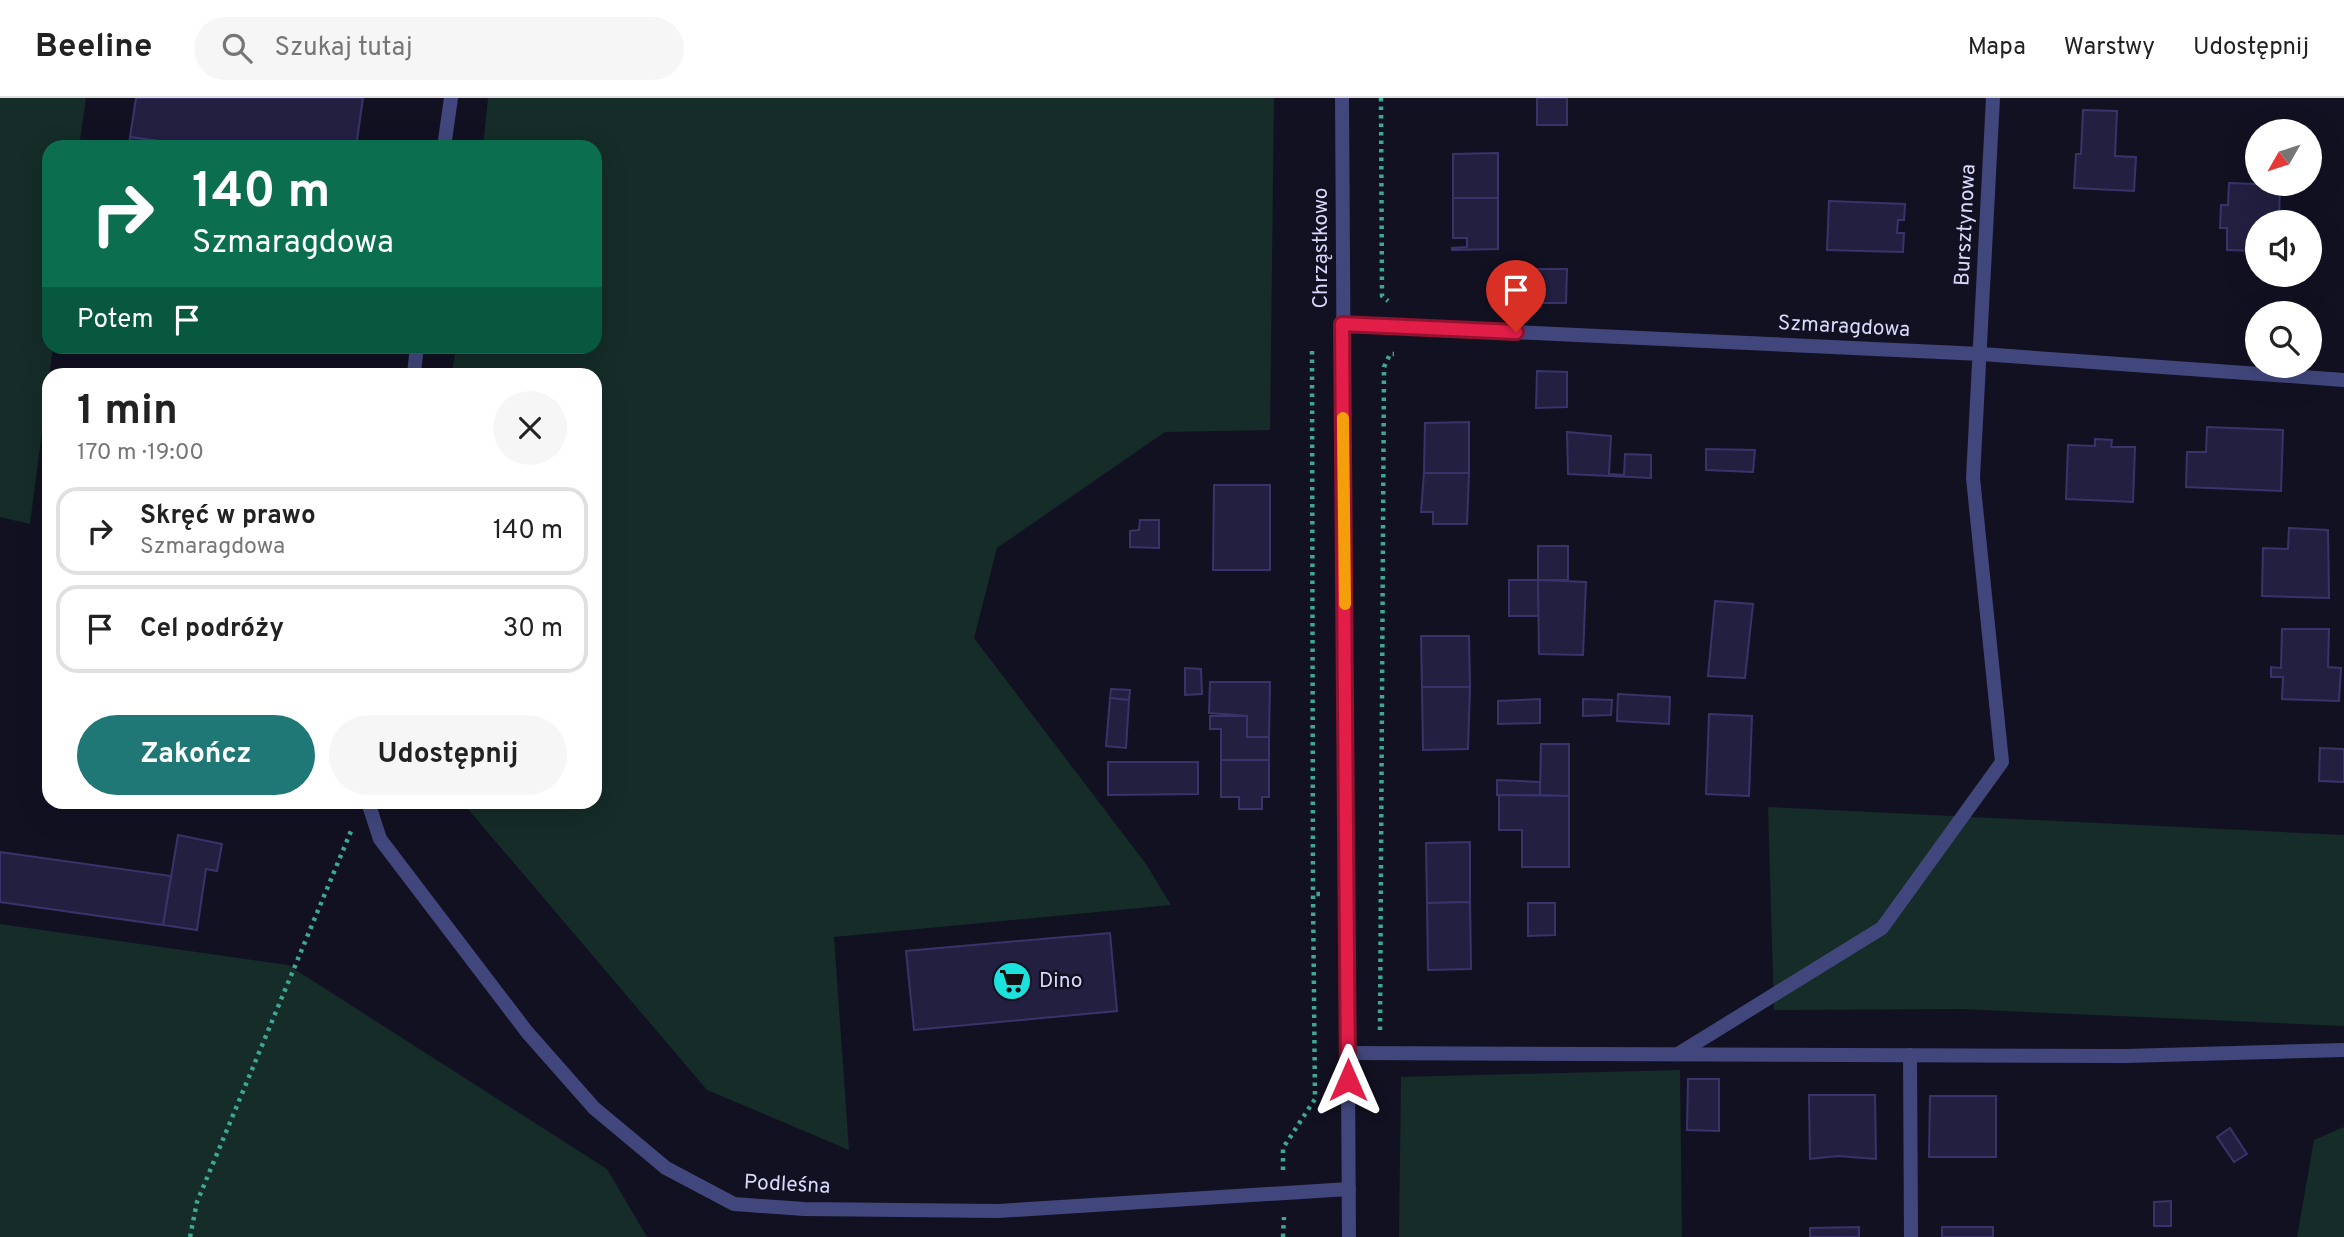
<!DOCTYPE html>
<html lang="pl">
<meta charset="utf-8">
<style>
body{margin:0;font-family:Overpass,sans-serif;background:#f6f6f6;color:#222;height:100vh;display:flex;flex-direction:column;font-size:26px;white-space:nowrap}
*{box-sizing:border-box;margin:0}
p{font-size:23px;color:#767676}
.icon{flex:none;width:38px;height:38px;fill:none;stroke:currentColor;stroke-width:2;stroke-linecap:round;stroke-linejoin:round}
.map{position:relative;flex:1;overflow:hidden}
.sheet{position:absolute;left:42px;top:270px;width:560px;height:441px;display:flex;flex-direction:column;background:#fff;border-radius:21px;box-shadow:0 7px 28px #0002}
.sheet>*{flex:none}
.guide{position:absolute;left:42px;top:42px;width:560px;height:214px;border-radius:21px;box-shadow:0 7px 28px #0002;background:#0b6e4f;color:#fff;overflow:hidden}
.needle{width:46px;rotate:231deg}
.buttons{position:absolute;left:2245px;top:21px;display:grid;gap:14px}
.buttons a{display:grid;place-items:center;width:77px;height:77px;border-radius:50%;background:#fff;box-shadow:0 7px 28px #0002;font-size:35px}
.pin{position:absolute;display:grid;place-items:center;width:60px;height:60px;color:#fff;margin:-72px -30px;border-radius:50% 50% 50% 0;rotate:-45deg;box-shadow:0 0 7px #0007}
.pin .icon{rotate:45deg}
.me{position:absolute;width:77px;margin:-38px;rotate:0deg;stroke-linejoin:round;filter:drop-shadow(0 0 5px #0008)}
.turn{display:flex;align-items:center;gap:24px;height:147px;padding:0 35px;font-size:32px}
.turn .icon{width:91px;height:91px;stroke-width:2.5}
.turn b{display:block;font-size:49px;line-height:60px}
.then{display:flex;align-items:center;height:66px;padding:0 35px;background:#0003;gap:14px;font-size:26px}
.round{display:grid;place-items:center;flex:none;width:74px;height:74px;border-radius:37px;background:#f6f6f6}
.head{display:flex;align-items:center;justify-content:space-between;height:119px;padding:0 35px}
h1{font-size:42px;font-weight:700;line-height:52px}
.cta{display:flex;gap:14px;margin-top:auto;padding:14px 35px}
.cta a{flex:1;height:80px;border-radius:42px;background:#1f7876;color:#fff;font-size:28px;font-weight:700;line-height:80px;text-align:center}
.cta a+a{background:#f6f6f6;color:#222}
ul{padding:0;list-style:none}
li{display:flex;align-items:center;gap:21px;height:88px;margin:0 14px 10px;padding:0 21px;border:4px solid #e0e0e0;border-radius:21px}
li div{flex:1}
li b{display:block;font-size:26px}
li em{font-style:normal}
header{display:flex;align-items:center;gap:42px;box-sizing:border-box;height:98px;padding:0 35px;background:#fff;border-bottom:2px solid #e0e0e0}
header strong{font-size:33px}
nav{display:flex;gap:38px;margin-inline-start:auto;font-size:24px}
.search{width:490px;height:63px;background:#f6f6f6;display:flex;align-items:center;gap:18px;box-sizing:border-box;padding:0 24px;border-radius:38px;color:#767676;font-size:26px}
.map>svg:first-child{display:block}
.green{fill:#152c28}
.building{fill:#221f41;stroke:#38346a;stroke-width:2}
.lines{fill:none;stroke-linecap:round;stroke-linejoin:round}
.path{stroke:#3da894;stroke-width:4.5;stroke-dasharray:3.5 5;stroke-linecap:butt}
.service{stroke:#41477c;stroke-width:14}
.minor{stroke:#41477c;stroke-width:14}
.tertiary{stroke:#41477c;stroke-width:14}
.route-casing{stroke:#92132f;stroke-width:18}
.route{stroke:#e11d48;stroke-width:12}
.slow{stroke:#f59e0b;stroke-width:12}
.labels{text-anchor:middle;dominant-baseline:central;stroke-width:5;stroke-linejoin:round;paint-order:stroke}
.street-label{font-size:21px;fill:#d7d8fa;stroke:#121122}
.poi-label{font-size:21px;fill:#d7d8fa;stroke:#121122;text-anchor:start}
</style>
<header>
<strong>Beeline</strong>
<div class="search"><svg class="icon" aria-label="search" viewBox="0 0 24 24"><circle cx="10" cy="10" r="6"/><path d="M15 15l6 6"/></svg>Szukaj tutaj</div>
<nav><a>Mapa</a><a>Warstwy</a><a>Udostępnij</a></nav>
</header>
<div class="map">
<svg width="2344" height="1139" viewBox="0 0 2344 1139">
<rect width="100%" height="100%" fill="#121122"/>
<!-- green -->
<g class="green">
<polygon points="0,0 86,0 79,49 49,49 49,248 53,249 30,426 0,419"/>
<polygon points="488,0 1274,0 1270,332 1165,334 997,450 974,540 1146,766 1171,807 834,839 849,1052 707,992 462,704 595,704 595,276 452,276 456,249 595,248 595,49 483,49"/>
<polygon points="1768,709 2344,737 2344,928 1961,911 1774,912"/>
<polygon points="0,826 288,867 607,1071 647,1139 0,1139"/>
<polygon points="1680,972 1682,1139 1399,1139 1401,979"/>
<polygon points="2344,1029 2344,1139 2297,1139 2314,1042"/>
</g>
<!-- building -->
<g class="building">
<polygon points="136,0 363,0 356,49 202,49 130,39"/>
<rect x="1537" y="0" width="30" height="27"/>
<polygon points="2083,12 2117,13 2115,58 2136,59 2134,93 2074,90 2076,56 2081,56"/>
<polygon points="130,39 202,49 129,49"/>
<polygon points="1498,55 1498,100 1453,100 1453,56"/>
<polygon points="2229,85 2280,87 2279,124 2258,124 2258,153 2227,152 2227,130 2220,130 2221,107 2228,107"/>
<polygon points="1453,100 1498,100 1498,151 1452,152 1452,150 1467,149 1467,140 1453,140"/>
<polygon points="1829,103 1905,106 1904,122 1898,122 1897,135 1904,135 1903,154 1827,152"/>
<polygon points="1537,171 1567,171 1566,205 1537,205"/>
<polygon points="1537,273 1567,274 1567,309 1536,310"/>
<polygon points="1469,324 1469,375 1424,375 1425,325"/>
<polygon points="2207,329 2283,332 2281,393 2186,389 2187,354 2206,354"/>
<polygon points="1567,334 1611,338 1609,376 1624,377 1625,356 1651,357 1651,380 1568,376"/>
<polygon points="2095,341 2112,342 2111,349 2135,349 2133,404 2066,401 2068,347 2095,348"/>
<polygon points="1706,351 1755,352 1753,374 1706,372"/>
<polygon points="1424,375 1469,375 1467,426 1433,426 1433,414 1421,414"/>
<polygon points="1214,387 1270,387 1270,472 1213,472"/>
<polygon points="1140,422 1159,422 1159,450 1130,449 1130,433 1139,432"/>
<polygon points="2289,430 2328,432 2329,500 2262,498 2263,450 2288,451"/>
<rect x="1538" y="448" width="30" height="34"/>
<polygon points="1509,482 1538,482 1539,518 1509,518"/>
<polygon points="1538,482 1586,484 1583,557 1539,556"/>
<polygon points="1715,503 1753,506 1745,580 1708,578"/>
<polygon points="2282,531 2329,531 2328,569 2341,570 2339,603 2282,601 2283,579 2271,579 2271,569 2281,570"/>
<polygon points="1421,538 1469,538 1470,589 1422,589"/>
<polygon points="1185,570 1201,571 1202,596 1185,597"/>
<polygon points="1210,584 1270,584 1269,639 1247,639 1247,618 1209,615"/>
<polygon points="1422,589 1470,589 1468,651 1423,652"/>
<polygon points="1111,591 1130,592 1129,602 1110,600"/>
<polygon points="1618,596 1670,599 1669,626 1617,623"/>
<polygon points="1110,600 1129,602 1126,650 1106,648"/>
<polygon points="1540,601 1540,625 1498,626 1498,603"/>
<polygon points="1583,601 1612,602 1611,617 1583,618"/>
<polygon points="1709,616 1752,618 1749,698 1706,696"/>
<polygon points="1210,618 1247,618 1247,639 1269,639 1269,662 1221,662 1221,631 1210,631"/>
<polygon points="1541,646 1569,646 1569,698 1540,697"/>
<polygon points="2320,650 2344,651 2344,684 2319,683"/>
<polygon points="1221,662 1269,662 1269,699 1262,699 1262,711 1239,711 1239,699 1221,699"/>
<polygon points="1108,664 1198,664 1198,696 1108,697"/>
<polygon points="1497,682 1540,684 1540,697 1497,697"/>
<polygon points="1499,697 1569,698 1569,769 1522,769 1522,732 1499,732"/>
<polygon points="178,737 222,746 217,773 206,771 197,832 163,827"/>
<polygon points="1470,744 1470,804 1427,805 1426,745"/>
<polygon points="0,754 171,778 163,827 0,804"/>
<polygon points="1470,804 1471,871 1428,872 1427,805"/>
<polygon points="1528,805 1555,805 1555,837 1528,838"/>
<polygon points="1110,835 1117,913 914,932 906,853"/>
<polygon points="1688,981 1719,981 1719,1033 1687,1032"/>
<polygon points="1809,997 1875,997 1876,1061 1838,1058 1810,1061"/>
<polygon points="1930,998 1996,998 1996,1059 1929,1059"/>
<polygon points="2230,1030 2247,1056 2234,1064 2217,1039"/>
<polygon points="2171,1103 2171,1128 2154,1128 2154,1104"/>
<polygon points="1859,1129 1859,1139 1810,1139 1810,1130"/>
<rect x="1942" y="1129" width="51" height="10"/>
</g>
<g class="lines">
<!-- path -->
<g class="path">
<polyline points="1381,0 1382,198 1388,203"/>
<polyline points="1312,253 1313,796"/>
<polyline points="1380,932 1384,269 1390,256 1394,256"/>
<polyline points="1283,1072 1283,1050 1315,1001 1313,796 1324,796"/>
<polyline points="190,1139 197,1104 351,733"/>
<polyline points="1283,1139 1284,1119"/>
</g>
<!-- service -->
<polyline class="service" points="1910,957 1911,1139"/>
<!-- minor -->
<g class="minor">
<polyline points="444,49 451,0"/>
<polyline points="1342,226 1981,256 2344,282"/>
<polyline points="414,276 417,248"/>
<polyline points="368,704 380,741 527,934 594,1010 666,1070 734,1106 804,1111 998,1113 1349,1091"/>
<polyline points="1348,955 2125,958 2344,952"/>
<polyline points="1678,956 1882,830 2002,664 1973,380 1993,0"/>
</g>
<!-- tertiary -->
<polyline class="tertiary" points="1342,0 1349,1139"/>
</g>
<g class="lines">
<defs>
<polyline id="route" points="1348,982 1342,226 1516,234"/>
</defs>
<!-- route casing -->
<use href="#route" class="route-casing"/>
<!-- route -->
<use href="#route" class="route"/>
<!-- slow -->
<polyline class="slow" points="1343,320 1345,506"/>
</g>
<!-- icons -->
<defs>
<symbol id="supermarket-disc" viewBox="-11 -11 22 22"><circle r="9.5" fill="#1be2dc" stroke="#121122"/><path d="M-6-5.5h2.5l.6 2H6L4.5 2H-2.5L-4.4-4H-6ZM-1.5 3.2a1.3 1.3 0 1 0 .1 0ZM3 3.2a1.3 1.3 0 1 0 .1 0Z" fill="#111"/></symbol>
</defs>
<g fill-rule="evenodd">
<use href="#supermarket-disc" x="990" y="861" width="44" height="44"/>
</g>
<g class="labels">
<!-- street labels -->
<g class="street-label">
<text transform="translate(1966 127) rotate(-87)">Bursztynowa</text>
<text transform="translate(1321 150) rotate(-90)">Chrząstkowo</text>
<text transform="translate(1844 229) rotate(3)">Szmaragdowa</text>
<text transform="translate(787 1087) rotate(3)">Podleśna</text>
</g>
<!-- poi labels -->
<g class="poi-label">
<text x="1039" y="883">Dino</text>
</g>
</g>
</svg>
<div class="buttons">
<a><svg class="needle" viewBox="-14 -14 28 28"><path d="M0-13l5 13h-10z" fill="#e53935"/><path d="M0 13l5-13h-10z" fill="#767676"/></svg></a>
<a><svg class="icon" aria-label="sound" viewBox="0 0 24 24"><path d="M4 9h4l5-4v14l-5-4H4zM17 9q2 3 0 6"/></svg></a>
<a><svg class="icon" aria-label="search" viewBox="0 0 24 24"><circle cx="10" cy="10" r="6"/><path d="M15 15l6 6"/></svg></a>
</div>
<div class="pin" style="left:1516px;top:234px;background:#d93025"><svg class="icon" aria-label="arrive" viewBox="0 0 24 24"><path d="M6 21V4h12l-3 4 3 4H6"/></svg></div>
<svg class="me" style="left:1348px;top:982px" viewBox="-20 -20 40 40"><path d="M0-17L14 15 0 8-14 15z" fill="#e11d48" stroke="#fff" stroke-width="4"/></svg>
<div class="guide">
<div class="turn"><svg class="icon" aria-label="right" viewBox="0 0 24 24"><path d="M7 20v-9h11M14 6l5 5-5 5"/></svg><div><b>140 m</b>Szmaragdowa</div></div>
<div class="then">Potem<svg class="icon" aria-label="arrive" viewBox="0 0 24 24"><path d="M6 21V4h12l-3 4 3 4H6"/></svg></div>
</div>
<section class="sheet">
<div class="head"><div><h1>1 min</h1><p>170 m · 19:00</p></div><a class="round"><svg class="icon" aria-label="close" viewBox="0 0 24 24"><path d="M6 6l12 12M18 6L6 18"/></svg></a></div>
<ul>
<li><svg class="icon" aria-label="right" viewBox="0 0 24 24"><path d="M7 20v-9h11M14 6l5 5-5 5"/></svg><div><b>Skręć w prawo</b><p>Szmaragdowa</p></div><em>140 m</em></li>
<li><svg class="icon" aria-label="arrive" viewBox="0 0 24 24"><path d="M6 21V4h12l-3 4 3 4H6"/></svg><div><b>Cel podróży</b></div><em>30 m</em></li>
</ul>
<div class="cta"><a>Zakończ</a><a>Udostępnij</a></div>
</section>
</div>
